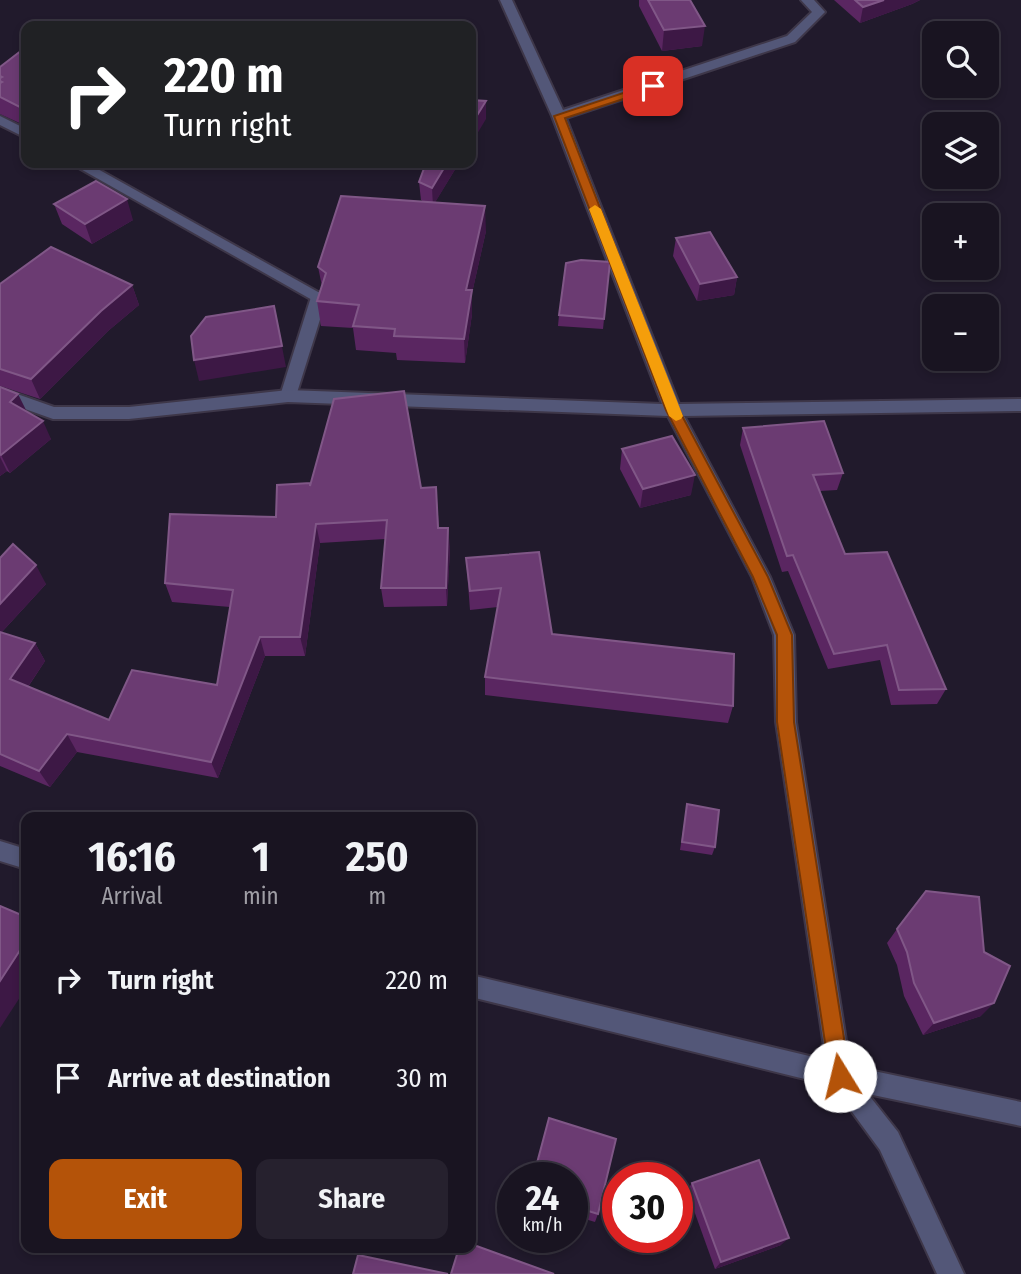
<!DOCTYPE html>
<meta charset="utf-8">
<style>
body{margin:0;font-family:"Fira Sans Condensed",sans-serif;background:#26212e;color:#f1f3f6;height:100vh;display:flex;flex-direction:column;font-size:26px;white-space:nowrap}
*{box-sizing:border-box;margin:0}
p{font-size:23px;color:#9f9ea5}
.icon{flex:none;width:38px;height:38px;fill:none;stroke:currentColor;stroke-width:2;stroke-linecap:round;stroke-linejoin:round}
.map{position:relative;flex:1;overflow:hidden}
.drawer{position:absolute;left:21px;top:812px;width:455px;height:441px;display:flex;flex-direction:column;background:#191421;border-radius:14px;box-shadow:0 4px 10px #0003,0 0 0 2px #37333f}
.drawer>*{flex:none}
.hud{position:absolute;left:21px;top:21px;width:455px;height:147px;border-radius:14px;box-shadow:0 4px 10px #0003,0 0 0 2px #37333f;background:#202124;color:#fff;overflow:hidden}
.fabs{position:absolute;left:922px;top:21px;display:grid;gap:14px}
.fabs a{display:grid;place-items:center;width:77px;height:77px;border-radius:14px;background:#191421;box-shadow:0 4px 10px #0003,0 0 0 2px #37333f;font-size:35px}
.speed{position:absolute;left:497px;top:1162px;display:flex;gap:14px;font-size:35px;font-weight:700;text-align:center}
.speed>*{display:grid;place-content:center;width:91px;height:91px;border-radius:50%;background:#191421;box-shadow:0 4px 10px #0003,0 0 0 2px #37333f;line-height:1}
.speed small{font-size:18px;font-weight:400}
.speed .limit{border:10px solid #d22;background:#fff;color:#111}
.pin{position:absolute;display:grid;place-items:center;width:60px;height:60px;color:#fff;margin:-30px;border-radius:14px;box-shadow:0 4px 10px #0006}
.me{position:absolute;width:77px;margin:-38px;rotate:351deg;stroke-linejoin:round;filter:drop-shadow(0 0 5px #0008)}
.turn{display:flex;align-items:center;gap:24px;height:147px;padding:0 28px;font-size:32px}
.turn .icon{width:91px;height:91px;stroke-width:2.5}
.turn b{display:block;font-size:49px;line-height:60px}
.eta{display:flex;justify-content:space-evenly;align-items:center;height:119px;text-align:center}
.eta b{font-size:42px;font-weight:700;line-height:49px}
.primary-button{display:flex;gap:14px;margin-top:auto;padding:14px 28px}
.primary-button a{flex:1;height:80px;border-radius:14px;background:#b45309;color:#fff;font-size:28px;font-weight:700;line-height:80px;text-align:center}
.primary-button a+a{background:#26212e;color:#f1f3f6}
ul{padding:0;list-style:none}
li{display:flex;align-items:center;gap:21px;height:98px;padding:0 28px}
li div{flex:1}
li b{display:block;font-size:26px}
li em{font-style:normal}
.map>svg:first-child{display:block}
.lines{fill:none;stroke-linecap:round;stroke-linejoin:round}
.service-casing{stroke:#3e3749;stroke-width:4}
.minor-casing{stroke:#3e3749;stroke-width:4}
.service{fill:#535778;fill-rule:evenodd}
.minor{fill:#535778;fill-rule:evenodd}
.wall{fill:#5a2661}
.shaded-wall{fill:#3d1845}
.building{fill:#6b3b72;stroke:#805787;stroke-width:2}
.route{fill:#b45309;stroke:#753606;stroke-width:2}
.slow{fill:#f59e0b}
</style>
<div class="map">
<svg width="1021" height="1274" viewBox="0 0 1021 1274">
<rect width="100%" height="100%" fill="#211a2c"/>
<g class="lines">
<defs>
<polygon id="service" points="319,292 327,297 296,396 288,402 282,400 280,396 311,297"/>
<g id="minor">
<polygon points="500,0 512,0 563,110 787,36 812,12 801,0 814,0 825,12 795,42 566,118 679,404 1021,399 1021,411 684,416 770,577 794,635 796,722 850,1066 1021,1102 1021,1126 868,1094 898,1132 964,1274 937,1274 880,1150 833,1086 471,997 471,975 826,1060 776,722 774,635 752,577 668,416 288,402 129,419 53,419 0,400 0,388 54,407 129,407 288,390 662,404 552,116"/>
<polygon points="0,116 26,129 26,138 0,125"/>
<polygon points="70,163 87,163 327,297 319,302 314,301"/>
<polygon points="0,841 26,849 26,869 0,861"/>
</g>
</defs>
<!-- service casing -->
<use href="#service" class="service-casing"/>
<!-- minor casing -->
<use href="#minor" class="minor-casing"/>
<!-- service -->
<use href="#service" class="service"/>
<!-- minor -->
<use href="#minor" class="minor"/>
</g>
<!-- wall -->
<g class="wall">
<polygon points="639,0 690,0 702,46 662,51 639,6"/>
<polygon points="834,0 920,0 912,4 860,23"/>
<polygon points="26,47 26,126 0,114 0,67"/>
<polygon points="426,163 459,163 435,202 486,231 472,293 472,314 465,363 397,360 396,353 356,350 353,328 321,326 317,301 322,286 318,267 424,202 421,200 419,182"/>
<polygon points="54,204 133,220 92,244 62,224"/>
<polygon points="676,238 737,277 734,295 697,301 673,256"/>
<polygon points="610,262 603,329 558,326 559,315"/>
<polygon points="0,284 132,285 139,305 108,331 40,399 0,386"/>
<polygon points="0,387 26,411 51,439 10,473 7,471 0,476"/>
<polygon points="743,428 843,473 837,490 820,491 845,554 946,689 937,704 891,705 880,660 828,669 788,571 782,572 740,445"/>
<polygon points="622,449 691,495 640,508 620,469"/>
<polygon points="310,486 421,488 436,487 439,528 450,547 447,606 384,607 381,588 385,539 320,543 305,656 265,656 218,778 77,752 50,787 0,766 0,558 46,584 1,633 35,643 45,661 28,687 109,720 217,685 230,607 172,602 165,583 276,517"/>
<polygon points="539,552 552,634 733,706 728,723 485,695 485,677 498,607 470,610 466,558"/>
<polygon points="687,804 715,847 712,855 680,850"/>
<polygon points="897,929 981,1016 923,1035 904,996 897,965 887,943"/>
<polygon points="572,1178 598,1214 595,1222 572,1215"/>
<polygon points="692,1183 781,1245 715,1269 687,1191"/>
</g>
<!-- shaded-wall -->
<g class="shaded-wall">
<polygon points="884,0 920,0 912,4 860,23 863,7"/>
<polygon points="705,26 702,46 662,51 664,30"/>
<polygon points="486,101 486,119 471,144 471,125"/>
<polygon points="447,163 459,163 433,206 432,188"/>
<polygon points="127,199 133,220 92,244 85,224"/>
<polygon points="485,206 486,231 472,293 472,314 465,363 464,339 466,290"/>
<polygon points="737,277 734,295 697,301 700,284"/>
<polygon points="132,285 139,305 108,331 40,399 31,379 101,311"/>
<polygon points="274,306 286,367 199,381 194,360"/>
<polygon points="18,394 27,412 10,402"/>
<polygon points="43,421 51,439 10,473 1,455"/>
<polygon points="0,457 7,471 0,476"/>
<polygon points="695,475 691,495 640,508 643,489"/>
<polygon points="316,524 320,543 305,656 300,637"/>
<polygon points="448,528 450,547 447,606 446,588"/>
<polygon points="36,565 46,584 0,634 0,604"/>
<polygon points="260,637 265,656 218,778 211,762"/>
<polygon points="35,643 45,661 21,697 10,679"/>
<polygon points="67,734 77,752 50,787 39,771"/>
<polygon points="26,941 26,988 0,1028 0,981"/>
<polygon points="994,1003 981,1016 923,1035 934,1023"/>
<polygon points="789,1238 781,1245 715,1269 721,1262"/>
</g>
<!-- building -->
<g class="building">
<polygon points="648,0 690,0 705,26 664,30"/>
<polygon points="855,0 884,0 863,7"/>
<polygon points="26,47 26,113 22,111 20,107 0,97 0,83 2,82 0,81 0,78 2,77 0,76 0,67"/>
<polygon points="471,100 486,101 471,125"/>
<polygon points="426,163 447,163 432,188 419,182"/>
<polygon points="96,181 127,199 85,224 54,204"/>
<polygon points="341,196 485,206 466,290 472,290 464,339 394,336 395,329 353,326 359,305 317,301 326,273 318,267"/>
<polygon points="710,232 737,277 700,284 676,238"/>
<polygon points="51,247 132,285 101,311 31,379 0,369 0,284"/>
<polygon points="581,260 610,262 604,319 559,315 566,263"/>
<polygon points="274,306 282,346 194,360 191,336 206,317"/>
<polygon points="0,387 18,394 10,402 43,421 1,455 0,454"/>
<polygon points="404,391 421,488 436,487 438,528 448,528 446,588 381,588 387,520 316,524 300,637 260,637 211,762 67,734 39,771 0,754 0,632 35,643 10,679 109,720 132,670 217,685 233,590 165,583 170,514 276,517 277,485 310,483 310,486 334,399"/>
<polygon points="824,421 843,473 813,475 845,554 887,552 946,689 899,690 887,645 834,654 793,555 787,556 743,428"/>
<polygon points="672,436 695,475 643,489 622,449"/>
<polygon points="13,544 36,565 0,604 0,558"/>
<polygon points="539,552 552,634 734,654 733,706 485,677 501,588 470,591 466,558"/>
<polygon points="687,804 719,810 715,847 682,842"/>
<polygon points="926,891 979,897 984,952 1010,966 994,1003 934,1023 914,983 907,952 897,929"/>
<polygon points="0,906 26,917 26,941 0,981"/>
<polygon points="549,1118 616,1139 598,1214 572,1206 572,1178 533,1178"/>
<polygon points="759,1160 789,1238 721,1262 692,1183"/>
<polygon points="471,1244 554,1274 451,1274 459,1248 471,1248"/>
<polygon points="358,1255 448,1274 353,1274"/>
</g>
<!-- route -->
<polygon class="route" points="653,83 658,86 657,88 565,118 679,410 768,577 792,635 794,722 850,1076 847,1083 840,1086 833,1083 830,1076 777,722 777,635 753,577 666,410 554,116"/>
<!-- slow -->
<polygon class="slow" points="595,205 601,209 683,416 681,419 676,421 669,416 589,209"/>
</svg>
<div class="fabs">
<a><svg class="icon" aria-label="search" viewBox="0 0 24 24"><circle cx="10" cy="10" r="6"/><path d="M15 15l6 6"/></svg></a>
<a><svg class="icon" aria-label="layers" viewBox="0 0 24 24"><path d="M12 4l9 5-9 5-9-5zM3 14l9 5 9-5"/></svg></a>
<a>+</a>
<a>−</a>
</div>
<div class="speed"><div>24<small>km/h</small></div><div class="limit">30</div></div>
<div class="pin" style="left:653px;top:86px;background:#d93025"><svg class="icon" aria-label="arrive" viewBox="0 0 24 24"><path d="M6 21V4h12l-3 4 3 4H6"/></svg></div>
<svg class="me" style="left:840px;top:1076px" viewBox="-20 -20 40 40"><circle r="19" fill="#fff"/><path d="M0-13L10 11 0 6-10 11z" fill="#b45309"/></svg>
<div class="hud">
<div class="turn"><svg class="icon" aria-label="right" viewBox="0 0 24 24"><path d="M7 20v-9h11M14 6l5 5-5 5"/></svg><div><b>220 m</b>Turn right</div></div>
</div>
<section class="drawer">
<div class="eta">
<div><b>16:16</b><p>Arrival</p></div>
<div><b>1</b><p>min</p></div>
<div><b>250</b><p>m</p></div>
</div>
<ul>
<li><svg class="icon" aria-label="right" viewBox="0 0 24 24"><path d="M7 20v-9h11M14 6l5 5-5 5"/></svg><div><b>Turn right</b></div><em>220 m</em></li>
<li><svg class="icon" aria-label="arrive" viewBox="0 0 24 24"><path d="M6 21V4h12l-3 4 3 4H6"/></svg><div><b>Arrive at destination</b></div><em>30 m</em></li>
</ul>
<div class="primary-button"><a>Exit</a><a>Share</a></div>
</section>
</div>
